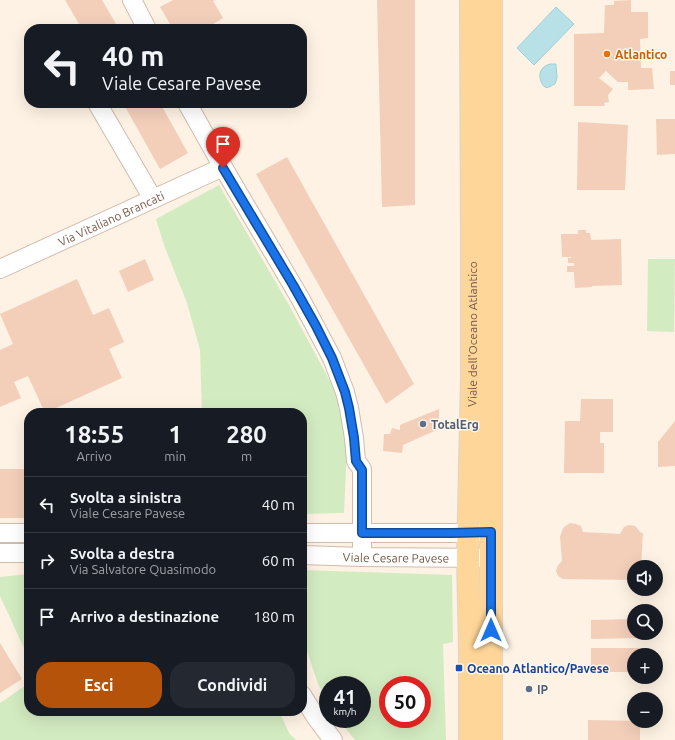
<!DOCTYPE html>
<html lang="it">
<meta charset="utf-8">
<style>
body{margin:0;font-family:Ubuntu,sans-serif;background:#242831;color:#f1f3f6;height:100vh;display:flex;flex-direction:column;font-size:15px;white-space:nowrap}
*{box-sizing:border-box;margin:0}
p{font-size:13px;color:#9ea1a6}
.icon{flex:none;width:22px;height:22px;fill:none;stroke:currentColor;stroke-width:2;stroke-linecap:round;stroke-linejoin:round}
.map{position:relative;flex:1;overflow:hidden}
.panel{position:absolute;left:24px;top:408px;width:283px;height:308px;display:flex;flex-direction:column;background:#171b24;border-radius:16px;box-shadow:0 4px 16px #0002}
.panel>*{flex:none}
.hud{position:absolute;left:24px;top:24px;width:283px;height:84px;border-radius:16px;box-shadow:0 4px 16px #0002;background:#171b24;color:#f1f3f6;overflow:hidden}
.tools{position:absolute;left:627px;top:560px;display:grid;gap:8px}
.tools a{display:grid;place-items:center;width:36px;height:36px;border-radius:50%;background:#171b24;box-shadow:0 4px 16px #0002;font-size:20px}
.speed{position:absolute;left:319px;top:676px;display:flex;gap:8px;font-size:20px;font-weight:700;text-align:center}
.speed>*{display:grid;place-content:center;width:52px;height:52px;border-radius:50%;background:#171b24;box-shadow:0 4px 16px #0002;line-height:1}
.speed small{font-size:10px;font-weight:400}
.speed .limit{border:6px solid #d22;background:#fff;color:#111}
.pin{position:absolute;display:grid;place-items:center;width:34px;height:34px;color:#fff;margin:-41px -17px;border-radius:50% 50% 50% 0;rotate:-45deg;box-shadow:0 0 4px #0007}
.pin .icon{rotate:45deg}
.me{position:absolute;width:44px;margin:-22px;rotate:0deg;stroke-linejoin:round;filter:drop-shadow(0 0 3px #0008)}
.turn{display:flex;align-items:center;gap:14px;height:84px;padding:0 12px;font-size:18px}
.turn .icon{width:52px;height:52px;stroke-width:2.5}
.turn b{display:block;font-size:28px;line-height:34px}
.eta{display:flex;justify-content:space-evenly;align-items:center;height:68px;text-align:center}
.eta b{font-size:24px;font-weight:700;line-height:28px}
.primary-button{display:flex;gap:8px;margin-top:auto;padding:8px 12px}
.primary-button a{flex:1;height:46px;border-radius:16px;background:#b45309;color:#fff;font-size:16px;font-weight:700;line-height:46px;text-align:center}
.primary-button a+a{background:#242831;color:#f1f3f6}
ul{padding:0;list-style:none}
li{display:flex;align-items:center;gap:12px;height:56px;padding:0 12px;border-top:1px solid #363941}
li div{flex:1}
li b{display:block;font-size:15px}
li em{font-style:normal}
.map>svg:first-child{display:block}
.green{fill:#d3ebc1;fill-rule:evenodd}
.water{fill:#b7e1e7;stroke:#9dd1d9}
.building{fill:#f3cfba}
.lines{fill:none;stroke-linecap:round;stroke-linejoin:round}
.minor-casing{stroke:#d1bbac;stroke-width:20}
.major-casing{stroke:#dbd3cf;stroke-width:24}
.minor{stroke:#fff;stroke-width:18}
.major{stroke:#fed699;stroke-width:22}
.route-casing{stroke:#114b97;stroke-width:10}
.route{stroke:#1a73e8;stroke-width:7}
.food-dot{fill:#e8710a;stroke:#fff6ea;stroke-width:1.5}
.service-dot{fill:#5c6f8a;stroke:#fff6ea;stroke-width:1.5}
.transit-dot{fill:#1a4fb4;stroke:#fff6ea;stroke-width:1.5}
.labels{text-anchor:middle;dominant-baseline:central;stroke-width:3;stroke-linejoin:round;paint-order:stroke}
.food-label{font-size:12px;font-weight:bold;fill:#c56008;stroke:#fff6ea;text-anchor:start}
.street-label{font-size:12px;fill:#765748;stroke:#fff6ea}
.service-label{font-size:12px;font-weight:bold;fill:#4e5e75;stroke:#fff6ea;text-anchor:start}
.transit-label{font-size:12px;font-weight:bold;fill:#164399;stroke:#fff6ea;text-anchor:start}
</style>
<div class="map">
<svg width="675" height="740" viewBox="0 0 675 740">
<rect width="100%" height="100%" fill="#fdf2e3"/>
<!-- green -->
<g class="green">
<polygon points="219,185 289,305 338,396 347,448 344,513 302,514 302,413 202,413 200,350 187,303 164,245 156,219"/>
<polygon points="648,259 675,259 674,332 647,331"/>
<path d="M302,570L452,575L453,642L443,644L446,740H355L338,719H362V685H328V702L318,684L306,648L302,612ZM388,685H422V719H388Z"/>
<polygon points="29,574 29,659 0,596 0,577"/>
<polygon points="29,683 29,711 279,711 289,733 296,740 0,740 0,703"/>
</g>
<!-- water -->
<g class="water">
<polygon points="556,7 574,24 534,65 517,48"/>
<path d="M550,64H556L557,78L555,84C552,85 548,89 545,87C540,84 538,73 542,69C544,66 547,65 550,64Z"/>
</g>
<!-- building -->
<g class="building">
<polygon points="65,0 102,0 119,29 82,29"/>
<polygon points="173,0 215,0 213,1 223,18 205,29 194,29 192,26 191,27 189,24 180,29 173,29 160,7"/>
<polygon points="377,0 415,0 415,205 382,207"/>
<polygon points="631,0 631,12 648,12 648,38 640,39 641,68 652,68 654,89 628,90 628,82 618,82 606,71 599,78 613,89 608,95 609,102 604,103 605,106 574,106 574,34 604,33 605,5 614,5 614,1"/>
<rect x="670" y="71" width="5" height="14"/>
<polygon points="123,103 160,103 188,153 160,169"/>
<polygon points="656,119 675,119 675,154 657,155"/>
<polygon points="578,122 628,125 625,190 577,190"/>
<polygon points="287,157 414,384 386,404 256,174"/>
<polygon points="578,230 586,230 586,233 590,233 591,240 621,239 622,285 592,286 592,287 575,288 574,272 567,272 567,266 574,266 574,263 568,263 568,258 571,258 571,257 562,257 561,234 578,234"/>
<polygon points="145,259 154,280 128,292 119,271"/>
<polygon points="77,279 93,315 109,308 124,342 109,349 122,378 45,413 28,376 14,382 21,398 0,407 0,350 13,344 0,314"/>
<polygon points="581,399 613,399 613,432 600,432 600,443 604,443 604,473 564,473 565,421 580,421"/>
<polygon points="439,409 439,429 403,445 402,453 383,451 384,434 390,434 392,428 400,430 400,425"/>
<polygon points="675,421 675,466 658,467 658,442"/>
<rect x="0" y="469" width="29" height="49"/>
<polygon points="570,523 576,524 581,526 583,532 620,534 624,527 629,525 635,526 637,528 640,532 643,533 641,567 634,567 634,580 563,579 558,576 556,571 558,565 562,561 560,537 563,528 567,525"/>
<polygon points="634,619 634,633 638,633 638,638 591,639 591,620"/>
<polygon points="0,643 22,679 0,693"/>
<polygon points="591,648 639,648 639,655 634,655 634,672 591,672"/>
<polygon points="588,720 640,721 640,740 588,740"/>
</g>
<g class="lines">
<defs>
<g id="minor">
<polyline points="132,0 147,29"/>
<polyline points="97,103 153,199"/>
<polyline points="187,103 223,167 300,298 332,358 345,392 349,408 354,438 356,461 362,469 362,557"/>
<path id="s1" d="M0,269L223,167"/>
<polyline points="0,533 29,533"/>
<polyline points="302,533 452,533 491,532"/>
<polyline points="0,553 29,553"/>
<path id="s2" d="M302,555L362,557L490,558"/>
<polyline points="302,695 315,716 333,740"/>
</g>
<g id="major">
<path id="s3" d="M470,740V649L468,558L472,378V239L471,0"/>
<polyline points="491,740 491,0"/>
</g>
</defs>
<!-- minor casing -->
<use href="#minor" class="minor-casing"/>
<!-- major casing -->
<use href="#major" class="major-casing"/>
<!-- minor -->
<use href="#minor" class="minor"/>
<!-- major -->
<use href="#major" class="major"/>
</g>
<g class="lines">
<defs>
<polyline id="route" points="223,168 293,285 316,326 332,358 345,392 349,408 354,438 356,461 362,470 362,533 452,533 491,532 491,630"/>
</defs>
<!-- route casing -->
<use href="#route" class="route-casing"/>
<!-- route -->
<use href="#route" class="route"/>
</g>
<!-- markers -->
<circle class="food-dot" cx="607" cy="54" r="4"/>
<g class="service-dot">
<circle cx="423" cy="424" r="4"/>
<circle cx="529" cy="689" r="4"/>
</g>
<rect class="transit-dot" x="455" y="664" width="8" height="8" rx="2"/>
<g class="labels">
<!-- food labels -->
<g class="food-label">
<text x="615" y="54">Atlantico</text>
</g>
<!-- street labels -->
<g class="street-label">
<text stroke="none"><textPath href="#s1" startOffset="122">Via Vitaliano Brancati</textPath></text>
<text stroke="none"><textPath href="#s3" startOffset="406">Viale dell'Oceano Atlantico</textPath></text>
<text stroke="none"><textPath href="#s2" startOffset="94">Viale Cesare Pavese</textPath></text>
</g>
<!-- service labels -->
<g class="service-label">
<text x="431" y="424">TotalErg</text>
<text x="537" y="689">IP</text>
</g>
<!-- transit labels -->
<g class="transit-label">
<text x="467" y="668">Oceano Atlantico/Pavese</text>
</g>
</g>
</svg>
<div class="tools">
<a><svg class="icon" aria-label="sound" viewBox="0 0 24 24"><path d="M4 9h4l5-4v14l-5-4H4zM17 9q2 3 0 6"/></svg></a>
<a><svg class="icon" aria-label="search" viewBox="0 0 24 24"><circle cx="10" cy="10" r="6"/><path d="M15 15l6 6"/></svg></a>
<a>+</a>
<a>−</a>
</div>
<div class="speed"><div>41<small>km/h</small></div><div class="limit">50</div></div>
<div class="pin" style="left:223px;top:168px;background:#d93025"><svg class="icon" aria-label="arrive" viewBox="0 0 24 24"><path d="M6 21V4h12l-3 4 3 4H6"/></svg></div>
<svg class="me" style="left:491px;top:630px" viewBox="-20 -20 40 40"><path d="M0-17L14 15 0 8-14 15z" fill="#1a73e8" stroke="#fff" stroke-width="4"/></svg>
<div class="hud">
<div class="turn"><svg class="icon" aria-label="left" viewBox="0 0 24 24"><path d="M17 20v-9H6M10 6l-5 5 5 5"/></svg><div><b>40 m</b>Viale Cesare Pavese</div></div>
</div>
<section class="panel">
<div class="eta">
<div><b>18:55</b><p>Arrivo</p></div>
<div><b>1</b><p>min</p></div>
<div><b>280</b><p>m</p></div>
</div>
<ul>
<li><svg class="icon" aria-label="left" viewBox="0 0 24 24"><path d="M17 20v-9H6M10 6l-5 5 5 5"/></svg><div><b>Svolta a sinistra</b><p>Viale Cesare Pavese</p></div><em>40 m</em></li>
<li><svg class="icon" aria-label="right" viewBox="0 0 24 24"><path d="M7 20v-9h11M14 6l5 5-5 5"/></svg><div><b>Svolta a destra</b><p>Via Salvatore Quasimodo</p></div><em>60 m</em></li>
<li><svg class="icon" aria-label="arrive" viewBox="0 0 24 24"><path d="M6 21V4h12l-3 4 3 4H6"/></svg><div><b>Arrivo a destinazione</b></div><em>180 m</em></li>
</ul>
<div class="primary-button"><a>Esci</a><a>Condividi</a></div>
</section>
</div>
